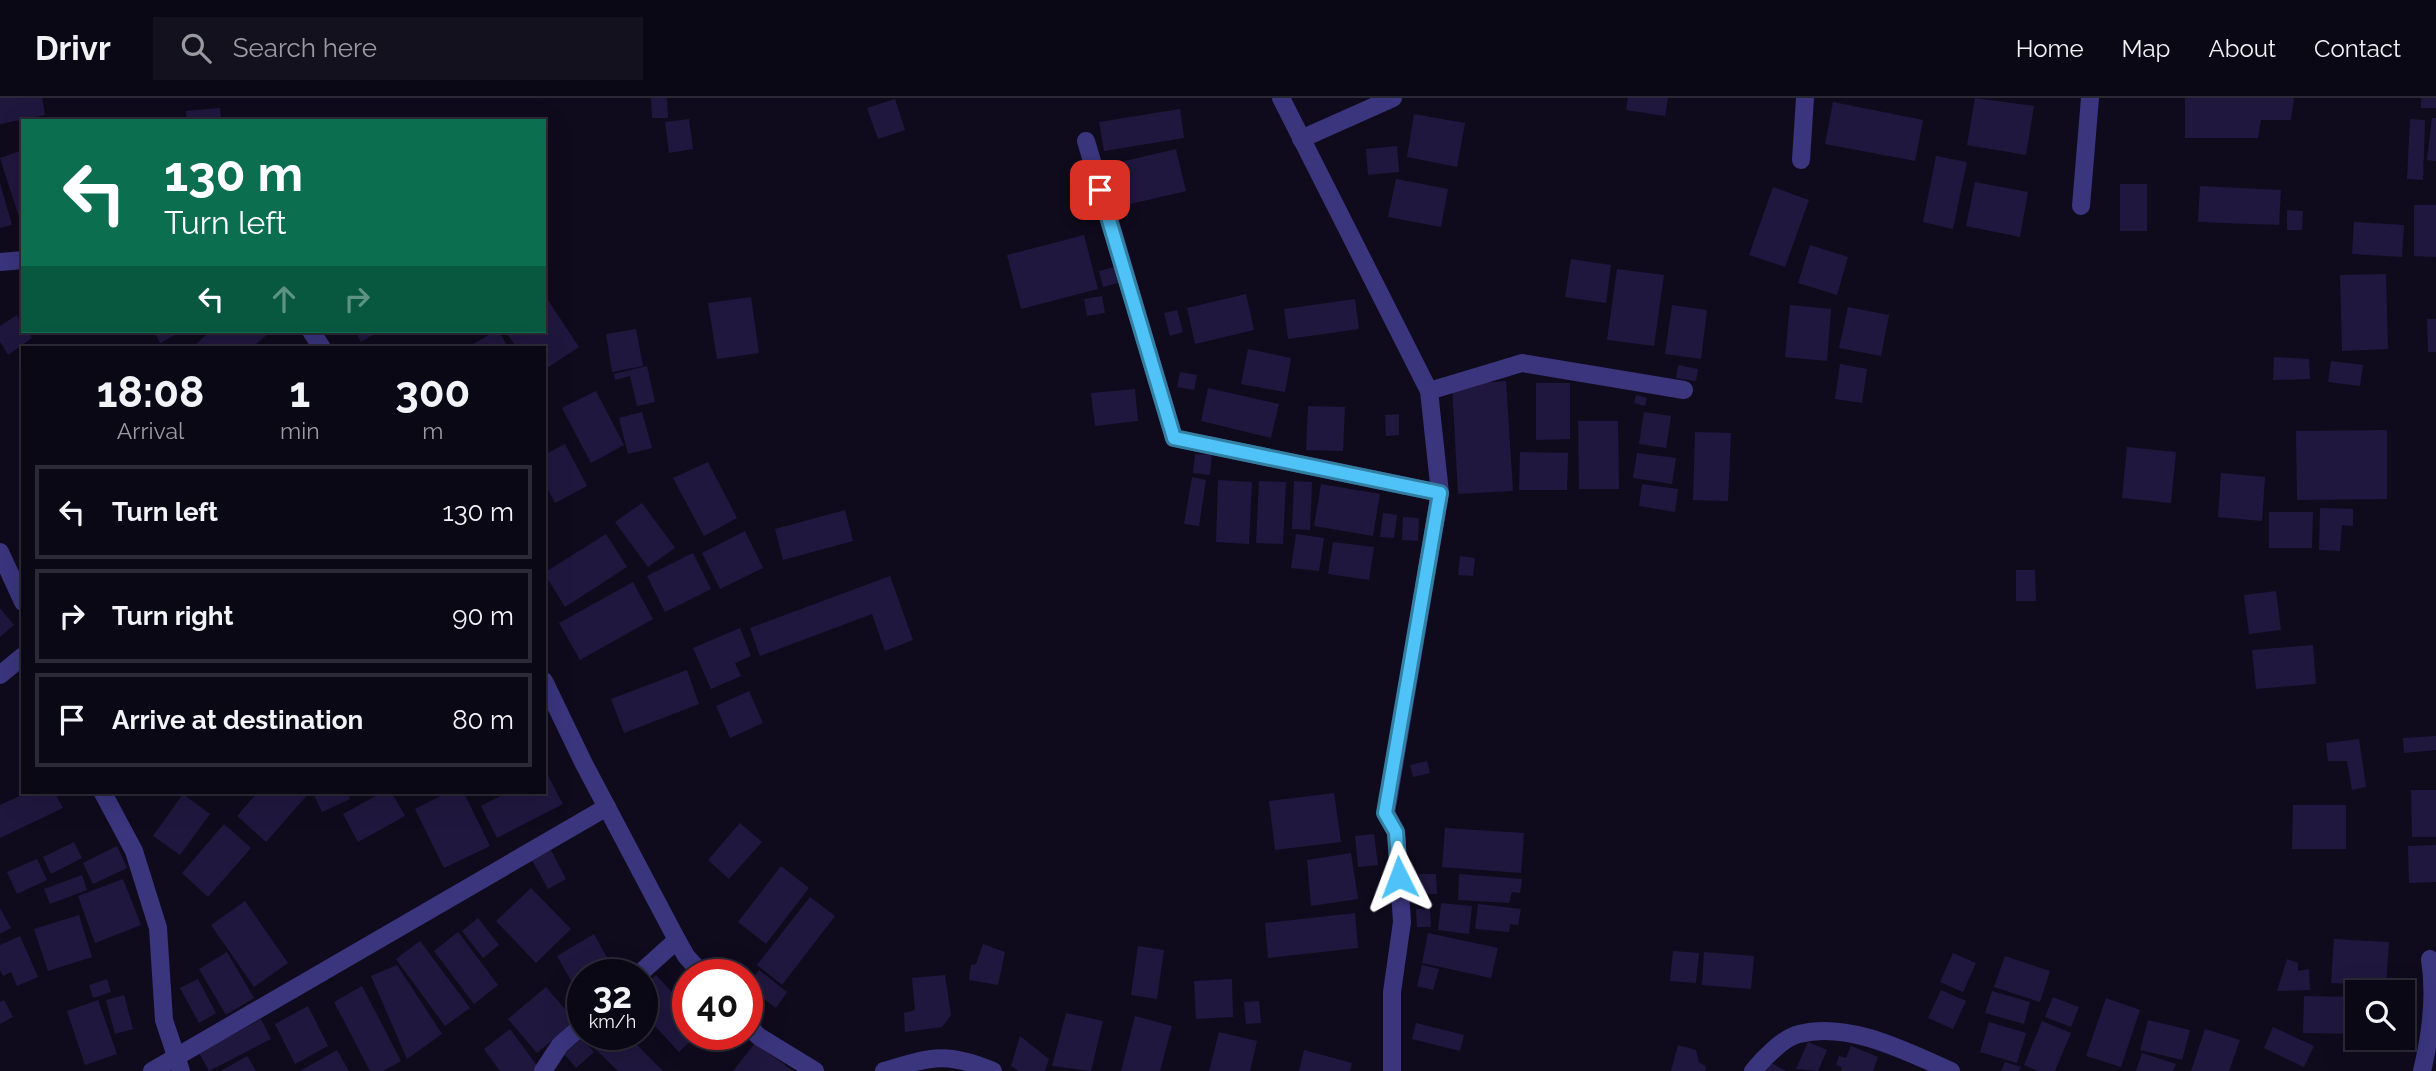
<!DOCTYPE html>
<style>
body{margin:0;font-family:Raleway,sans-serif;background:#14111f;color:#f1f3f6;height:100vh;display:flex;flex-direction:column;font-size:26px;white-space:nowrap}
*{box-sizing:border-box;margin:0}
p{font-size:23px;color:#9a9aa1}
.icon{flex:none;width:38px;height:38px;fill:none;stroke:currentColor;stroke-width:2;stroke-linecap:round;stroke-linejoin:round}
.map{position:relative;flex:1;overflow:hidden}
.drawer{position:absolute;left:21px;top:248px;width:525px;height:448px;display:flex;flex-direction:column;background:#0b0816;border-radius:0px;box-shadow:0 7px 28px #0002,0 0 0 2px #2b2935}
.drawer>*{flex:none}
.top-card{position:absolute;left:21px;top:21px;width:525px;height:214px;border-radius:0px;box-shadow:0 7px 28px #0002,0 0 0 2px #2b2935;background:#0b6e4f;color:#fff;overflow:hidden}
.controls{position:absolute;left:2345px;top:882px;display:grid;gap:14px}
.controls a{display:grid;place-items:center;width:70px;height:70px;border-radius:0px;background:#0b0816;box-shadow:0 7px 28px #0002,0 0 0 2px #2b2935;font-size:35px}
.speed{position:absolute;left:567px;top:861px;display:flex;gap:14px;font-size:35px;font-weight:700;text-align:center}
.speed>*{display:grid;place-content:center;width:91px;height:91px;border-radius:50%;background:#0b0816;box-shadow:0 7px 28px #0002,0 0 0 2px #2b2935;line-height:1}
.speed small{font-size:18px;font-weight:400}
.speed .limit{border:10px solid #d22;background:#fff;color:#111}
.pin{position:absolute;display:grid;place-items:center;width:60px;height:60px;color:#fff;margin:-30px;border-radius:14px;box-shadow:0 4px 10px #0006}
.me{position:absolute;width:77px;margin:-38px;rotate:357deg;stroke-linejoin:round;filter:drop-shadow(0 0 5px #0008)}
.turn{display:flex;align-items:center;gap:24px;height:147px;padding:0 28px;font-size:32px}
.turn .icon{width:91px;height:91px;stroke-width:2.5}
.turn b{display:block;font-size:49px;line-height:60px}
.lanes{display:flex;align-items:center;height:66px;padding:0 28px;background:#0003;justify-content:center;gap:35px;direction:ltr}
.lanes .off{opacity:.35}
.eta{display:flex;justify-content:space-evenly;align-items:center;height:119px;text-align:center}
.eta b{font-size:42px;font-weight:700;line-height:49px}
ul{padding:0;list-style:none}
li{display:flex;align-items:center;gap:21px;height:94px;margin:0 14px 10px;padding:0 14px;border:4px solid #2b2935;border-radius:0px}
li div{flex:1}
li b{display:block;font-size:26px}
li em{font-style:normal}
header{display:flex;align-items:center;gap:42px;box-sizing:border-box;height:98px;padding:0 35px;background:#0b0816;border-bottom:2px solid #2b2935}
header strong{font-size:33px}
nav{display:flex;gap:38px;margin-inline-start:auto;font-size:24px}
.search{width:490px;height:63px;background:#14111f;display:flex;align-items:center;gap:18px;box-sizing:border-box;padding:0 24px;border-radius:0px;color:#9a9aa1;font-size:26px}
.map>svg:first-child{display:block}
.building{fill:#20173e}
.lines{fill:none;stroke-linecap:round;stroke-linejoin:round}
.minor{stroke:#3a357d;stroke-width:18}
.tertiary{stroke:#3a357d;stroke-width:18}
.route-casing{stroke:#337fa1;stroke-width:18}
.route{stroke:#4fc3f7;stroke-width:12}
</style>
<header>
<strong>Drivr</strong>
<div class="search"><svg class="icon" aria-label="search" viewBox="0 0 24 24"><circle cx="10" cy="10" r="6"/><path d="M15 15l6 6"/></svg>Search here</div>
<nav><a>Home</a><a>Map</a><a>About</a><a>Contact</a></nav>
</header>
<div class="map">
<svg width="2436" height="973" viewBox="0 0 2436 973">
<rect width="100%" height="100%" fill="#0f0b1d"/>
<!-- building -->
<g class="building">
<polygon points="0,0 42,0 45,17 0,26"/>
<polygon points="651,0 667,0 668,20 652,20"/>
<polygon points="1628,0 1668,0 1665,18 1626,12"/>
<polygon points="1975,0 2034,8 2026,57 1967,47"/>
<polygon points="2185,0 2294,0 2291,22 2261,22 2258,40 2185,40"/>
<rect x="2421" y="0" width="15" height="10"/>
<polygon points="895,1 905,32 878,41 867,10"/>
<polygon points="1833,4 1923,22 1915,63 1825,46"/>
<polygon points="220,10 221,23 187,23 186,13"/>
<polygon points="1180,11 1184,40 1104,53 1099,24"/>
<polygon points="1414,16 1465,25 1457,69 1407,59"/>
<polygon points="2432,20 2436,20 2436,63 2427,62"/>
<polygon points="689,21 693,51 669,55 665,24"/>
<polygon points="2410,21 2425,22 2423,82 2407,81"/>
<polygon points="1397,48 1399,74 1368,77 1366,51"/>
<polygon points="1176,51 1186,93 1122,108 1112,66"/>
<polygon points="23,52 23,128 22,128 0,60"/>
<polygon points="1936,58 1967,64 1953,131 1923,124"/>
<polygon points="1396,81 1448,91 1441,129 1388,119"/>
<polygon points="1975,84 2028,94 2020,139 1966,128"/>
<polygon points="0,85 12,127 0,130"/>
<rect x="2120" y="86" width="27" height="47"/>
<polygon points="2200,88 2281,92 2279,127 2198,124"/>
<polygon points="1773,89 1809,102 1785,169 1749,157"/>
<polygon points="2414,107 2436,107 2436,159 2414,158"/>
<polygon points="2287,112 2303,113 2302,132 2287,132"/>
<polygon points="2354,124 2404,127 2402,159 2352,156"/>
<polygon points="1084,137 1098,191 1021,211 1007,157"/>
<polygon points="1810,147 1848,159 1837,197 1798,185"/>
<polygon points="1571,161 1611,167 1606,205 1565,199"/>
<polygon points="1114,169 1118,185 1103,189 1099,173"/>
<polygon points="1617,171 1664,177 1654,248 1607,242"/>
<polygon points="2386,176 2388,251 2342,253 2340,177"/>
<polygon points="544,196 579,249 544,272 544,250 517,250 505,233 544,233"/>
<polygon points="1246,196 1254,232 1195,246 1187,210"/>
<polygon points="1102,198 1105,215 1087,218 1084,201"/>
<polygon points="751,199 759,255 717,261 708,205"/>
<polygon points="1355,201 1359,231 1288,241 1284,211"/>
<polygon points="1672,207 1707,212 1701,261 1665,256"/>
<polygon points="1790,207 1831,211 1827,263 1785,259"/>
<polygon points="1848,209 1889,217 1881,258 1839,250"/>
<polygon points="1177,212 1183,234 1170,238 1164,215"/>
<polygon points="17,217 23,233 27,233 32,240 8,257 0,244 0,228"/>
<polygon points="2427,221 2436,221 2436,254 2428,254"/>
<polygon points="636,231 643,268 612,274 606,236"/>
<polygon points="154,233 183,233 160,245"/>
<polygon points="210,233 264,233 267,237 251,250 192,250"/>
<polygon points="355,233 379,233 361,244"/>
<polygon points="495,233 498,233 509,250 467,250"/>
<polygon points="1248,251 1291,260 1285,294 1241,286"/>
<polygon points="2274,259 2309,261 2310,281 2273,282"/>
<polygon points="2331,263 2363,267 2360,288 2328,284"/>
<polygon points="1840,266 1867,271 1862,305 1835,301"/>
<polygon points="1678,267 1698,271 1696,283 1676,280"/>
<polygon points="647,268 655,304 637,308 630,278 615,282 614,276"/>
<polygon points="1180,274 1197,277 1194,292 1177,289"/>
<polygon points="1506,283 1513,393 1458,396 1452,287"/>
<polygon points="1536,285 1570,285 1570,341 1536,342"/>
<polygon points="1208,290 1279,306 1271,340 1201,323"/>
<polygon points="1135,291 1138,323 1095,328 1091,295"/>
<polygon points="596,293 624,347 591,365 562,310"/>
<polygon points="1636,297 1647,300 1645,308 1634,305"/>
<polygon points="1308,308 1345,309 1343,353 1306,352"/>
<polygon points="642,314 652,350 628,356 619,320"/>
<polygon points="1644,314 1671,318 1666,350 1639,346"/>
<polygon points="1399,316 1399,337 1386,338 1385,317"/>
<polygon points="1578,323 1618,323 1619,391 1579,391"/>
<polygon points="2387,332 2387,401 2297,402 2296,333"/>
<polygon points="1695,334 1731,335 1728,403 1693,402"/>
<polygon points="565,346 587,388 555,405 544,384 544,357"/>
<polygon points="2127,349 2176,354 2171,405 2122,400"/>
<polygon points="1520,354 1568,355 1567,392 1519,392"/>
<polygon points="1637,355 1676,360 1672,386 1633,380"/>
<polygon points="1195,356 1212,357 1210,377 1193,375"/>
<polygon points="708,364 737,420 704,438 673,380"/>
<polygon points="2221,375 2265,379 2262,423 2218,419"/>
<polygon points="1192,379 1206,382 1199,428 1184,426"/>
<polygon points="1218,382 1252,384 1249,446 1216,444"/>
<polygon points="1259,383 1286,384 1283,446 1256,445"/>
<polygon points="1294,383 1312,384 1310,432 1292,431"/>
<polygon points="1321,386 1380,396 1373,438 1314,428"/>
<polygon points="1642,386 1678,391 1675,414 1639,408"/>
<polygon points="642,405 675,450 648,469 615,424"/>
<polygon points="2320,410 2353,411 2353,428 2342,427 2340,453 2319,452"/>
<polygon points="845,412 853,443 783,462 775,431"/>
<polygon points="2269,414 2313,414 2312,450 2269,450"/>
<polygon points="1383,415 1397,417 1394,440 1380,439"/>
<polygon points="1403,419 1419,420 1418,443 1402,442"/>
<polygon points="745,433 763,470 720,491 702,455"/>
<polygon points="606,436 627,469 565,509 544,475"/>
<polygon points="1296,436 1324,440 1319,473 1291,470"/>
<polygon points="1333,444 1374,449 1369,482 1328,476"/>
<polygon points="693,455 711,491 665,514 647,478"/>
<polygon points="1460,458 1475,460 1473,478 1458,477"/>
<polygon points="2016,472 2035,472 2036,503 2016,503"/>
<polygon points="890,478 913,542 885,553 872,516 760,558 750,530"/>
<polygon points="633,484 653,521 580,562 559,525"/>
<polygon points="2276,493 2281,532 2249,536 2244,497"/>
<polygon points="0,510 14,527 0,539"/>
<polygon points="740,530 751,558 735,565 741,578 711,591 693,550"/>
<polygon points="2313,547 2316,586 2256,591 2252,552"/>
<polygon points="687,572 699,606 624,635 611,601"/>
<polygon points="749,593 763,625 730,640 716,608"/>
<polygon points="2436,638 2436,652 2404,655 2403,640"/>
<polygon points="2359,641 2366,689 2352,692 2347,663 2328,663 2326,645"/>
<polygon points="1427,663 1430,675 1413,679 1410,667"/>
<polygon points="546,674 563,706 497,740 481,708 506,695 544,695"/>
<polygon points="2411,692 2436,692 2436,739 2412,739"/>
<polygon points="26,695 55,695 63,710 0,740 0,707"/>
<polygon points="257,695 309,695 266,744 237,718"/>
<polygon points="313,695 348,695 350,701 322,714"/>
<polygon points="381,695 392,695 405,718 358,744 343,716"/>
<polygon points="447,695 464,695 490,748 444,770 415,711"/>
<polygon points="1334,695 1341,744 1275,752 1269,703"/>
<polygon points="183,696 210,716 180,757 153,738"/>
<polygon points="2293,707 2346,707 2346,751 2292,751"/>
<polygon points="740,725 762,744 729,781 708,762"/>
<polygon points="224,726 251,750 208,799 182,775"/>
<polygon points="1445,730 1524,735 1521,775 1442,769"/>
<polygon points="1374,736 1378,767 1358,769 1355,738"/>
<polygon points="74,744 82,760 51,776 43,759"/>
<polygon points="2436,747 2436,784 2409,785 2408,748"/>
<polygon points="117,748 127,770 93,786 83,765"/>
<polygon points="551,752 566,781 548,791 532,762"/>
<polygon points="1351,755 1358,801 1311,808 1307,762"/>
<polygon points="37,761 47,782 17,796 7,774"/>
<polygon points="781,768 809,790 766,846 738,824"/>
<polygon points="1418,776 1436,776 1437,796 1418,796"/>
<polygon points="1459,776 1522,781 1520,795 1512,794 1509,805 1458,802"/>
<polygon points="82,777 87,792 50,806 44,791"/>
<polygon points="123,781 141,827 95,845 78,798"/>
<polygon points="531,790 571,831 536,865 496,823"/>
<polygon points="810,799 835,818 782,887 757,867"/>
<polygon points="245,803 288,865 254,889 211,827"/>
<polygon points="1441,805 1472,808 1469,836 1438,832"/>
<polygon points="1478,806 1521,811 1518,827 1510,826 1509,834 1475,831"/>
<polygon points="0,810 11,830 0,836"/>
<polygon points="1416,811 1430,811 1431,829 1417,829"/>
<polygon points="1355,815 1358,850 1268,860 1265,825"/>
<polygon points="79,817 92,859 48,873 34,831"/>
<polygon points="478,820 499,847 483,860 462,833"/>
<polygon points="458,834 498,887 474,906 434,853"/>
<polygon points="1428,835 1498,850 1491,880 1422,865"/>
<polygon points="594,836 614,872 606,877 583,877 583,890 577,893 557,858"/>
<polygon points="20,838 38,879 17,888 11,874 3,878 0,872 0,847"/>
<polygon points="2334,841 2389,844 2386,888 2331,885"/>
<polygon points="420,843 470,910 445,928 396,861"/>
<polygon points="983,846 1005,854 998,887 969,882 971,867 976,866"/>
<polygon points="1138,848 1164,852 1157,901 1131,897"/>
<polygon points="1673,853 1699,855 1696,885 1670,883"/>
<polygon points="227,854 254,900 226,917 199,871"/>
<polygon points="1704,854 1754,858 1751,891 1702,887"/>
<polygon points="1953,855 1976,865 1963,894 1940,884"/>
<polygon points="2005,858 2050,873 2040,904 1994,889"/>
<polygon points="2287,861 2298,865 2298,873 2309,871 2310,892 2277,893"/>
<polygon points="397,867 442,936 407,961 371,878"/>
<polygon points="1422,867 1439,871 1433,892 1417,888"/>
<polygon points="759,872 787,894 776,910 747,888"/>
<polygon points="656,877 688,912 688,936 698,936 679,954 642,914 642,891"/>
<polygon points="945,877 951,917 942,929 905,934 904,915 915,912 912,880"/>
<polygon points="107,881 111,894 93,900 89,887"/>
<polygon points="198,881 216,915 199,925 180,890"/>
<polygon points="1232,881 1233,919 1196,921 1194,883"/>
<polygon points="362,888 401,963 383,973 370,973 334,904"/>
<polygon points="546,889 575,923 537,955 508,921"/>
<polygon points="1941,892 1966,903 1953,931 1928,920"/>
<polygon points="1992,893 2030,904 2024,926 1985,915"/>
<polygon points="124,897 133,931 115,936 106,902"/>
<polygon points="2304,898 2357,899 2357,936 2303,935"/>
<polygon points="2053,899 2079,909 2071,929 2045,919"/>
<polygon points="2106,900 2140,912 2121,969 2086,958"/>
<polygon points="4,902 13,919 0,926 0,904"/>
<polygon points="98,902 117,956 85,967 67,913"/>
<polygon points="1259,903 1261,925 1246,926 1244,904"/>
<polygon points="308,908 328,948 295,966 275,926"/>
<polygon points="1066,915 1103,923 1091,973 1052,968"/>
<polygon points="1135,918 1172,928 1160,973 1121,973"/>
<polygon points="642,919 653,929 639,944 631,936 642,936"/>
<polygon points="261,921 271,941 209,973 199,955"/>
<polygon points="2148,922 2190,932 2182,962 2140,952"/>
<polygon points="2042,923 2071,935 2055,973 2038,973 2024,967"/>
<polygon points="1989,924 2026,935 2017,965 1980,954"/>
<polygon points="1416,925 1464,937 1460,953 1412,941"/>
<polygon points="2273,929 2314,948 2304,969 2264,950"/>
<polygon points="510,931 541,973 500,973 484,951"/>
<polygon points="2205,931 2240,942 2229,973 2191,973"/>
<polygon points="1219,934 1257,943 1250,973 1209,973"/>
<polygon points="595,936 626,936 663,973 618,973 588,944"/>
<polygon points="1020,938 1049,961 1045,973 1019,973 1011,968"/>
<polygon points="582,940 594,954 576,970 564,956"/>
<polygon points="1808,944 1827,952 1818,973 1796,971"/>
<polygon points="755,945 793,973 733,973"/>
<polygon points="1678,947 1696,952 1699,964 1706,969 1705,973 1671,973"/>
<polygon points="1851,948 1878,959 1873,973 1841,973 1842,969 1836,967 1839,958 1846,960"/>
<polygon points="337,952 349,973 300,973"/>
<polygon points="1304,952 1352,965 1350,973 1299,973"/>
<polygon points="2142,955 2176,966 2173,973 2136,973"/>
<polygon points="247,958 256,973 221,973"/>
<polygon points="1769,964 1786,973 1764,973"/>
<polygon points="2005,964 2021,969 2019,973 2001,973"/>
</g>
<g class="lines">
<!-- minor -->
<g class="minor">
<polyline points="1301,41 1393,0"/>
<polyline points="1086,43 1174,340 1440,395"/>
<polyline points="1801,62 1805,0"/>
<polyline points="2081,108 2090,0"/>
<polyline points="0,164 23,162"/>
<polyline points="311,233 322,250"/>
<polyline points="1429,293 1522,265 1684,292"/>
<polyline points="0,454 23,504"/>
<polyline points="0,577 23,558"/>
<polyline points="544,583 583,664 677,842 686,858 703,877"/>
<polyline points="103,695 134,753 158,830 164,922 181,973"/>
<polyline points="638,877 677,842"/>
<polyline points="747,926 758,938 815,973"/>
<polyline points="152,973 607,709"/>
<polyline points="543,973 560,947 583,927"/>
<path d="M884,973C931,959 946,953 993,973"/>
<path d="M1753,973C1763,961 1784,939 1799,936C1849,923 1907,954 1951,973"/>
<path d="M2422,973C2431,936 2436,899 2430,861"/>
</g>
<!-- tertiary -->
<polyline class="tertiary" points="1281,0 1429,293 1440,395 1386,715 1396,734 1402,824 1392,894 1392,973"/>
</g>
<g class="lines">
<defs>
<polyline id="route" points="1100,92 1174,340 1440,395 1385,715 1396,734 1399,779"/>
</defs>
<!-- route casing -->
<use href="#route" class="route-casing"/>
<!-- route -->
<use href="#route" class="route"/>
</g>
</svg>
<div class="controls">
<a><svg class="icon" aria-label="search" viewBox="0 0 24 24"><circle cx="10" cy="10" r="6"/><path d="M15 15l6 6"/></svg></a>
</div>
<div class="speed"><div>32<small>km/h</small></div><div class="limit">40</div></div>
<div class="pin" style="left:1100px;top:92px;background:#d93025"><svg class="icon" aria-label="arrive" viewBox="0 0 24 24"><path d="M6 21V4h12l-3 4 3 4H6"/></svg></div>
<svg class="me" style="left:1399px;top:779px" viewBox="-20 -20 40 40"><path d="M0-17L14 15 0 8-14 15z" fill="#4fc3f7" stroke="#fff" stroke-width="4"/></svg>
<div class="top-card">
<div class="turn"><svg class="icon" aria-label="left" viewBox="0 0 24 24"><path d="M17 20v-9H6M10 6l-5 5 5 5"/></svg><div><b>130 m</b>Turn left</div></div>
<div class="lanes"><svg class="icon" aria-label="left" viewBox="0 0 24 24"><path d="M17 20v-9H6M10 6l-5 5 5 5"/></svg><svg class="icon off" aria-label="ahead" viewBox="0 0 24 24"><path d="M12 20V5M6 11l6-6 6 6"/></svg><svg class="icon off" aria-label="right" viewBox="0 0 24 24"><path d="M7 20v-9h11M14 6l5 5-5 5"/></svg></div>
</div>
<section class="drawer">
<div class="eta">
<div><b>18:08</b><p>Arrival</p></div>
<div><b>1</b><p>min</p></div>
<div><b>300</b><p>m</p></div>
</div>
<ul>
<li><svg class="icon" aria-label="left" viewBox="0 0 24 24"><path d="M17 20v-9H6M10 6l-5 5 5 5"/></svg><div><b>Turn left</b></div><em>130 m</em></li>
<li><svg class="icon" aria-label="right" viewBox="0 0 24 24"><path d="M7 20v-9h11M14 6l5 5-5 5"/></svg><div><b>Turn right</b></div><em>90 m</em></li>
<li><svg class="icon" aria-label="arrive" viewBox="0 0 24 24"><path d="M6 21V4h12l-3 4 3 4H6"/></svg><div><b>Arrive at destination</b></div><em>80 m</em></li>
</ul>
</section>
</div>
